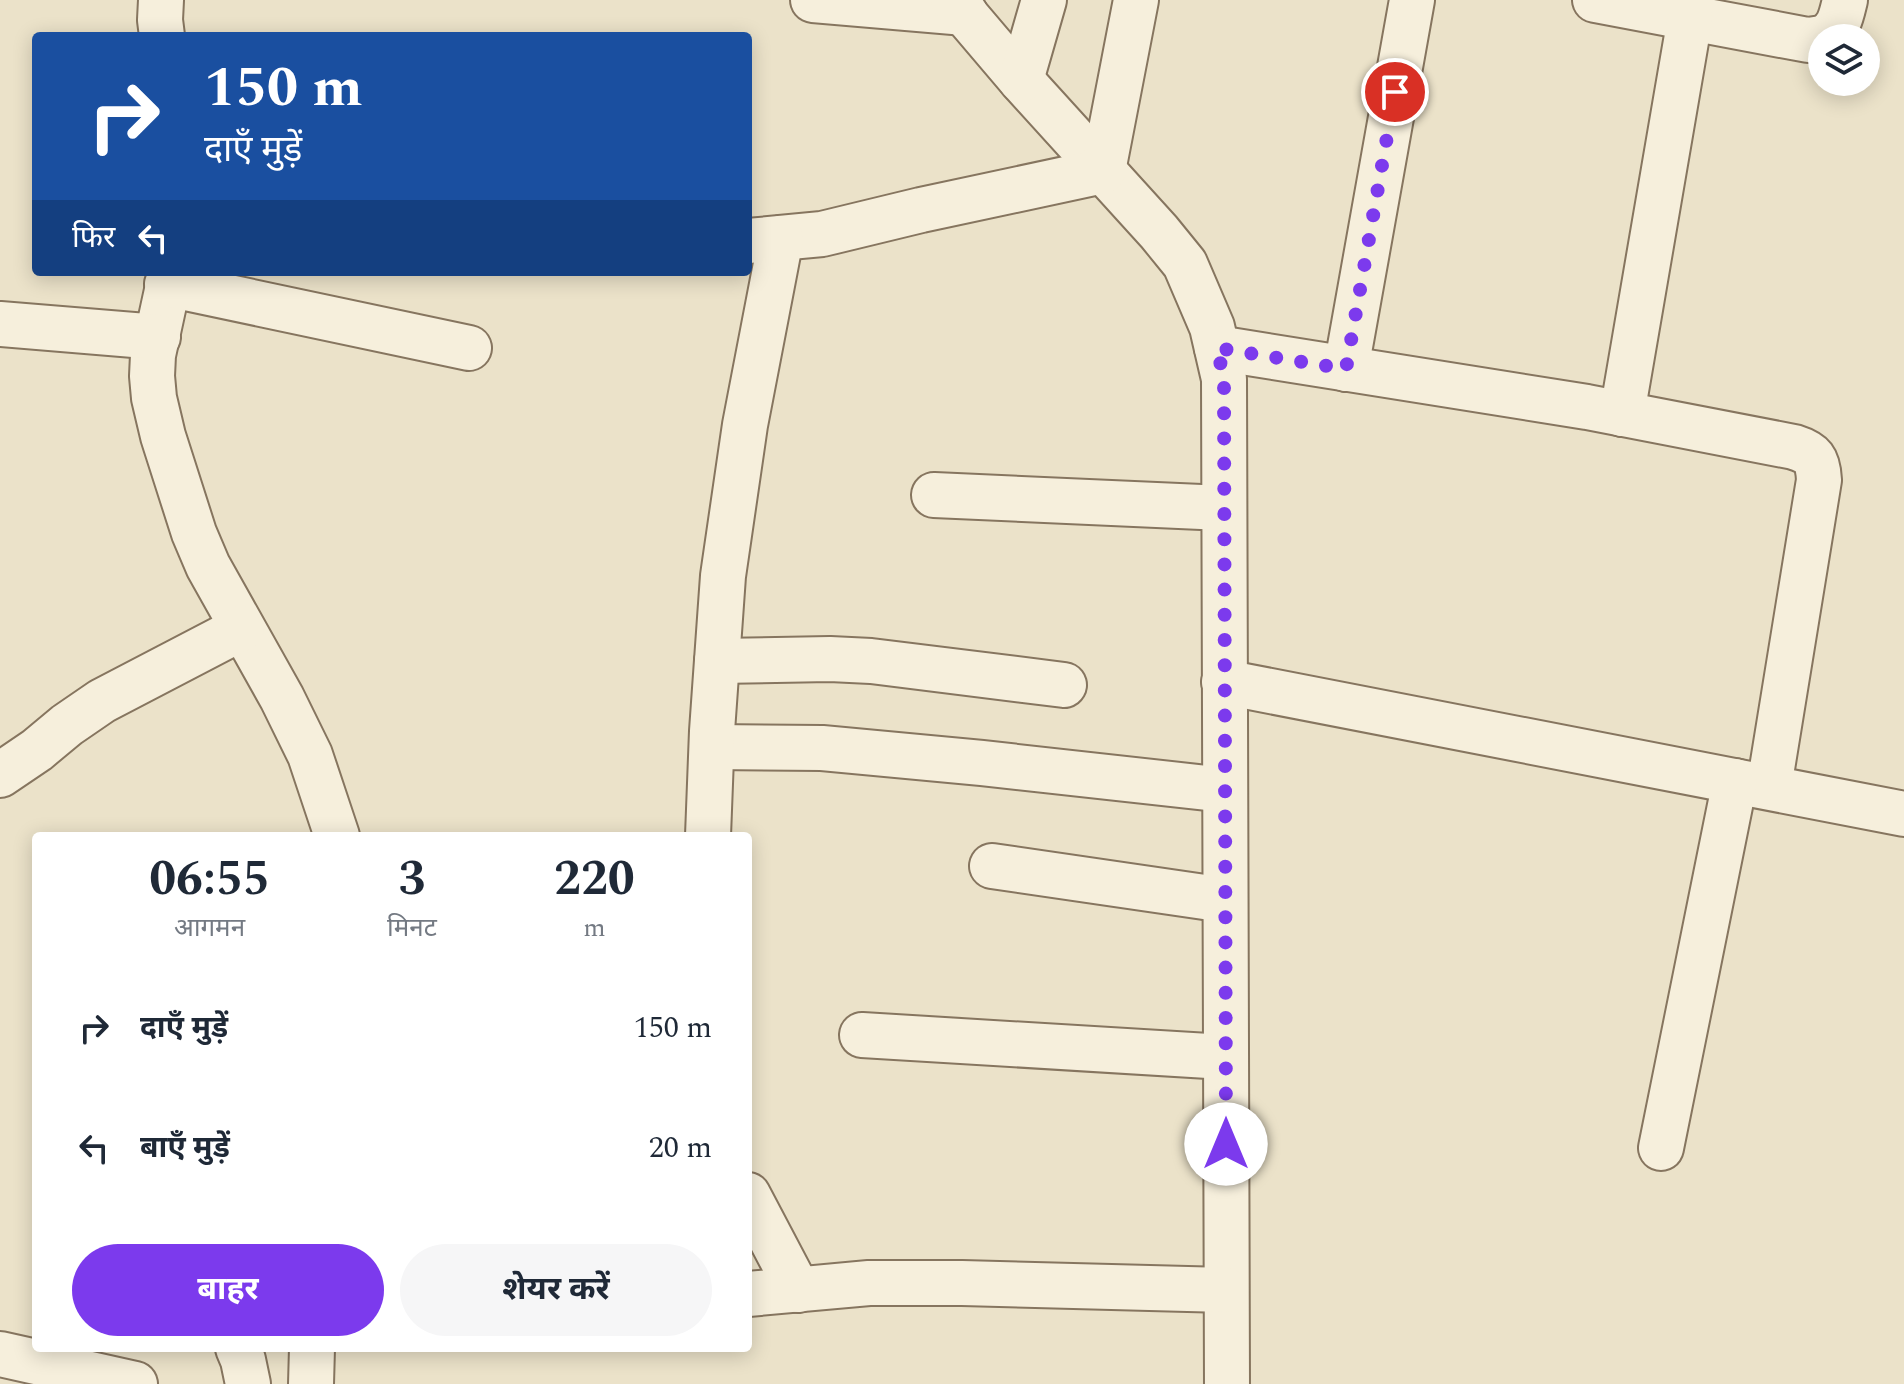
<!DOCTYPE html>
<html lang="hi">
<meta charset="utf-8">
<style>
body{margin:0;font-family:Spectral,"Noto Sans Devanagari",serif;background:#f6f6f7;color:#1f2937;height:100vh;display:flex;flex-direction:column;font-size:30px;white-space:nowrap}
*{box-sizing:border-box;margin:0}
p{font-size:26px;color:#747a83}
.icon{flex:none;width:44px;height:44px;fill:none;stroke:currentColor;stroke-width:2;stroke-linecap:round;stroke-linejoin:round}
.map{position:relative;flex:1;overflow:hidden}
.drawer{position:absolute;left:32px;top:832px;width:720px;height:520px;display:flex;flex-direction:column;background:#fff;border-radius:8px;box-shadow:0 4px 20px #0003}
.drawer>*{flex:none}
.hud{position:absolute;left:32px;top:32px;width:720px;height:244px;border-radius:8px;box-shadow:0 4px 20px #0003;background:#1a4fa0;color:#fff;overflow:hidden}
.fabs{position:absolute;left:1808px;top:24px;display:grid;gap:16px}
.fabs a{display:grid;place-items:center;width:72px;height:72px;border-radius:50%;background:#fff;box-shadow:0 4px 20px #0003;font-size:40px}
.pin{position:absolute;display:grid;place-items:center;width:68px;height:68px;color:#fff;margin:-34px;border:4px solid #fff;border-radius:50%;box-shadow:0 2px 8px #0007}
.me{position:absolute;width:88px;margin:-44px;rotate:0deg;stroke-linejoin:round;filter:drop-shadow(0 0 6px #0008)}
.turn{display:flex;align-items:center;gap:28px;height:168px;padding:0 40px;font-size:36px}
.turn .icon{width:104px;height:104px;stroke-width:2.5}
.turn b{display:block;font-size:56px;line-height:68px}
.then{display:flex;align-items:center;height:76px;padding:0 40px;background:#0003;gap:16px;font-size:30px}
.eta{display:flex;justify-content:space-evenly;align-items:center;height:136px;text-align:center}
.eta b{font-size:48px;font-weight:700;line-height:56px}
.primary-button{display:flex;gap:16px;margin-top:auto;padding:16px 40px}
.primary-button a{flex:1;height:92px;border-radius:48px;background:#7c3aed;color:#fff;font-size:32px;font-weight:700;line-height:92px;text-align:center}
.primary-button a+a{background:#f6f6f7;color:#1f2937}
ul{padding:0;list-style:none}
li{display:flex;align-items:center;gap:24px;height:120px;padding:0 40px}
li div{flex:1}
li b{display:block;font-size:30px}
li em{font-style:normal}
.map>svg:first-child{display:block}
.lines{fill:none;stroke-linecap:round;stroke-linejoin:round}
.minor-casing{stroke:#86755f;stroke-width:48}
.minor{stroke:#f6efdc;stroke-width:44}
.route{stroke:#7c3aed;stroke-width:14;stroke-dasharray:0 25.2}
</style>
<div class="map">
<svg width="1904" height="1384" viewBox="0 0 1904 1384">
<rect width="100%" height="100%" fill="#ebe2c9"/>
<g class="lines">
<defs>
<g id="minor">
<polyline points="161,0 160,20 162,36"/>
<polyline points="813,0 965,13"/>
<polyline points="953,0 1021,80 1159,232 1185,264 1212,327 1224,379 1227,1384"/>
<polyline points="1595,0 1808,40 1822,38"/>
<path d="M1824,38C1839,29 1841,17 1845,0"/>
<polyline points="1021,80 1044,0"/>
<polyline points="748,241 822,234 921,210 1103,171 1136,0"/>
<polyline points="171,272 153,355 152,376 154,398 163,436 194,533 208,566 282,698 310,755 337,836"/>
<polyline points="167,284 469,348"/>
<polyline points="0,324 158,337"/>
<path d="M1217,348L1587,407L1794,447C1813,453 1818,459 1819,480L1769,787"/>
<polyline points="1346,369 1412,0"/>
<polyline points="1622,414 1690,18"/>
<polyline points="934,495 1224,508"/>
<polyline points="717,661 830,659 871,661 1064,685"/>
<polyline points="1224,682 1904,814"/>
<polyline points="712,747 822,748 982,763 1225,790"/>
<polyline points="0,775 37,750 67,725 102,701 242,628"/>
<polyline points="708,836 712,731 723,576 745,425 781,238"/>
<polyline points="992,866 1225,900"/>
<polyline points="862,1035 1225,1057"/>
<polyline points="1661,1148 1735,781"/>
<polyline points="748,1195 798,1290"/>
<polyline points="748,1294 869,1283 962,1283 1226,1290"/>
<polyline points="238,1348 243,1360 248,1384"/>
<polyline points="0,1354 135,1384"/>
<polyline points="311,1384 312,1348"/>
</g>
</defs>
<!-- minor casing -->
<use href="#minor" class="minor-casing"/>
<!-- minor -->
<use href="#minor" class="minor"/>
</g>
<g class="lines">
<!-- route -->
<polyline class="route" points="1226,1144 1224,379 1217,348 1346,369 1395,92"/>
</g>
</svg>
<div class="fabs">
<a><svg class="icon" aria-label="layers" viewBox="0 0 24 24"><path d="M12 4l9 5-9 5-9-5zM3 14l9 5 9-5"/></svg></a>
</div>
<div class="pin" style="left:1395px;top:92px;background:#d93025"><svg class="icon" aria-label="arrive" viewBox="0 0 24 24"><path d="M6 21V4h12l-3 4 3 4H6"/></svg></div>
<svg class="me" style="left:1226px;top:1144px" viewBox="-20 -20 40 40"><circle r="19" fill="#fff"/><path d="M0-13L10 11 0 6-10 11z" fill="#7c3aed"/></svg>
<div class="hud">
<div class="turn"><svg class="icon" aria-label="right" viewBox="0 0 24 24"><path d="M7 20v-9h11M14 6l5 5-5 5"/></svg><div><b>150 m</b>दाएँ मुड़ें</div></div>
<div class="then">फिर<svg class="icon" aria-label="left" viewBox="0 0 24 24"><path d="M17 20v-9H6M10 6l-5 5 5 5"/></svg></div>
</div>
<section class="drawer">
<div class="eta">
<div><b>06:55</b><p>आगमन</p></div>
<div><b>3</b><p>मिनट</p></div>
<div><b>220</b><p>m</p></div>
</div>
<ul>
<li><svg class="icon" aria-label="right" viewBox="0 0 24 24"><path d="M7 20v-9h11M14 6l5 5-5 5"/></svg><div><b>दाएँ मुड़ें</b></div><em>150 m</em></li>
<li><svg class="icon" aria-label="left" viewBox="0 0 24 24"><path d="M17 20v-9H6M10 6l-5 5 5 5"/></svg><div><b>बाएँ मुड़ें</b></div><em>20 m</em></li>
</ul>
<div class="primary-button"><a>बाहर</a><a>शेयर करें</a></div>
</section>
</div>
